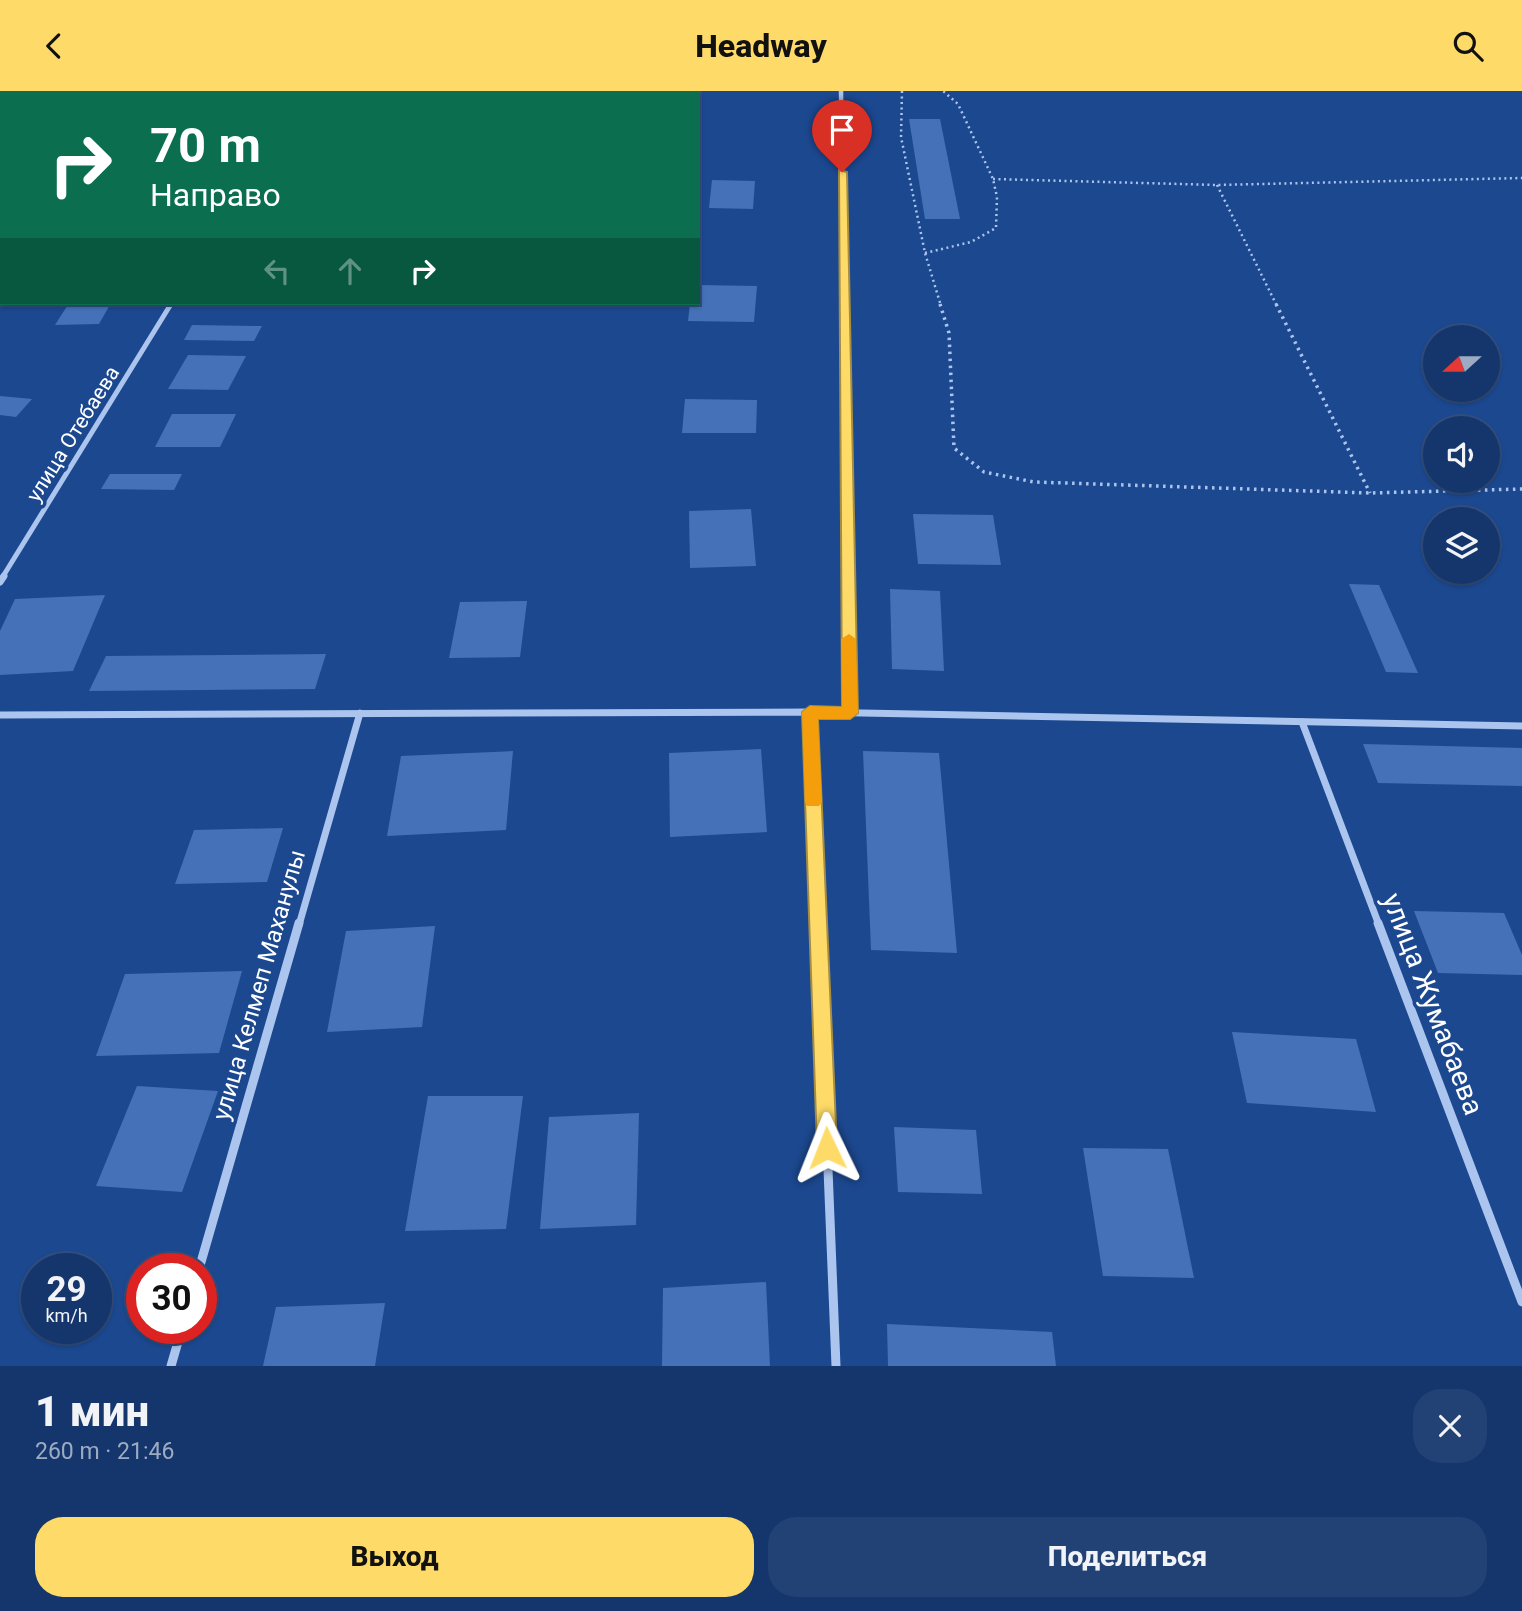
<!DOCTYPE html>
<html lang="ru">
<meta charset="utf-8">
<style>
body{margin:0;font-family:Roboto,sans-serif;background:#224174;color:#f1f3f6;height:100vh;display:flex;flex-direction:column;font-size:26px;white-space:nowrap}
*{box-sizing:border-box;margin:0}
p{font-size:23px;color:#9dabc2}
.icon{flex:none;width:38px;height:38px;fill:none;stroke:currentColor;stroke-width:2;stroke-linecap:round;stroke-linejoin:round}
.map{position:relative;height:1275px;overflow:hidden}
.sheet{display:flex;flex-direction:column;background:#15366c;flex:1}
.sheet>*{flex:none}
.banner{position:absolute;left:0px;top:0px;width:700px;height:214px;box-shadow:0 2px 5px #0004,0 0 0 2px #34507f;background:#0b6e4f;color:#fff;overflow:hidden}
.needle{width:46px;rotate:249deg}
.buttons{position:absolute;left:1423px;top:234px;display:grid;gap:14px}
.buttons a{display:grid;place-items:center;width:77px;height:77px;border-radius:50%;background:#15366c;box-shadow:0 2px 5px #0004,0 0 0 2px #34507f;font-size:35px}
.speed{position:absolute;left:21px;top:1162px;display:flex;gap:14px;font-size:35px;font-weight:700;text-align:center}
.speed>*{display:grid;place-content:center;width:91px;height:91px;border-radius:50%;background:#15366c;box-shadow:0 2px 5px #0004,0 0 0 2px #34507f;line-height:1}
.speed small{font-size:18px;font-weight:400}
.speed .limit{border:10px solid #d22;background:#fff;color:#111}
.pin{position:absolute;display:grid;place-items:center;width:60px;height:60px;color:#fff;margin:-72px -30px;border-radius:50% 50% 50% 0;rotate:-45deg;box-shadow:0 0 7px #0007}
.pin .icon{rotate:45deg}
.me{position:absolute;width:77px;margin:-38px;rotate:358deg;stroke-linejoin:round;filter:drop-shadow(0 0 5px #0008)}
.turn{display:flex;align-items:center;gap:24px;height:147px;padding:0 35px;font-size:32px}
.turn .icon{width:91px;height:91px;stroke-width:2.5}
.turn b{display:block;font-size:49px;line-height:60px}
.lanes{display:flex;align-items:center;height:66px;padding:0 35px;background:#0003;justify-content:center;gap:35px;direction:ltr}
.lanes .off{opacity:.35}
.round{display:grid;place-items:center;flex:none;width:74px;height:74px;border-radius:28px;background:#224174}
.headline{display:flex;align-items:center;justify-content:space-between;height:119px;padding:0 35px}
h1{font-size:42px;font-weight:800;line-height:52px}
.cta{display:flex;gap:14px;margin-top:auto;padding:14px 35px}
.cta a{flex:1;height:80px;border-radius:28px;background:#fedb68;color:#111;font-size:28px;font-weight:800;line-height:80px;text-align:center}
.cta a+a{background:#224174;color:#f1f3f6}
header{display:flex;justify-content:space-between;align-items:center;height:91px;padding:0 35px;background:#fedb68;color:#111;font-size:32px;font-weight:800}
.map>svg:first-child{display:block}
.building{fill:#4471b8}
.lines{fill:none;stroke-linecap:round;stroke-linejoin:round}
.path-far1{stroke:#abc5ee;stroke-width:2.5;stroke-dasharray:2 3.5;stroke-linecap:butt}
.path{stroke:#abc5ee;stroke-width:3.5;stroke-dasharray:2.5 4.5;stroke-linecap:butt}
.street-far3{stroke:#abc5ee;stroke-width:4.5}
.street-far2{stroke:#abc5ee;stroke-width:5}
.street-far1{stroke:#abc5ee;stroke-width:7}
.street{stroke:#abc5ee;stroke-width:9}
.route{fill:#fedb68;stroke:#a58e44;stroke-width:2}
.slow{fill:#f59e0b}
.labels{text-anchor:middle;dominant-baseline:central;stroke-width:7;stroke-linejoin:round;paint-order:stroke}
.far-street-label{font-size:21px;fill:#fff;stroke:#1c4890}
.street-label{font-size:24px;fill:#fff;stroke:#1c4890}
.near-street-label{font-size:28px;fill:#fff;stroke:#1c4890}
</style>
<header><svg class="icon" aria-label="back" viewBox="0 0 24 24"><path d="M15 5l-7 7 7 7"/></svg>Headway<svg class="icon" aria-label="search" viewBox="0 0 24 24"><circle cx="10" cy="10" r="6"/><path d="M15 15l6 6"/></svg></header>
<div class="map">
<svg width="1522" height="1275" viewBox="0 0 1522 1275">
<rect width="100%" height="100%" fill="#1c4890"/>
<!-- building -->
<g class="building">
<polygon points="909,28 940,28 960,128 925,128"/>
<polygon points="712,89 755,90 753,118 709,117"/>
<polygon points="698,194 757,195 754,231 688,230 690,212 698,212"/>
<polygon points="69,212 111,212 99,233 55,234"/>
<polygon points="192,234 262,235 254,250 184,249"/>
<polygon points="188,264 246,265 228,299 168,298"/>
<polygon points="0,305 32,308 16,326 0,324"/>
<polygon points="685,308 757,309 756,342 682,342"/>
<polygon points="172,323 236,323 220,356 155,356"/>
<polygon points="110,383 182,383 174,399 101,398"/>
<polygon points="751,418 756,475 690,477 689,420"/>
<polygon points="913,423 993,424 1001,474 918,473"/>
<polygon points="1349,493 1379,494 1418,582 1386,581"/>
<polygon points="890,498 940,500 944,580 892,578"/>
<polygon points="105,504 73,580 0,584 0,540 15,508"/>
<polygon points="527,510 520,566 449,567 460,511"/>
<polygon points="326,563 315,598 89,600 106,565"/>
<polygon points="1363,653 1522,657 1522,695 1378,692"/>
<polygon points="761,658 767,741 670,746 669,662"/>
<polygon points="513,660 506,739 387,745 401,665"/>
<polygon points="863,660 939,662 957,862 871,859"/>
<polygon points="283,737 267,791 175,793 194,739"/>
<polygon points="1414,820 1504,822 1522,864 1522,884 1438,882"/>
<polygon points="435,835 422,936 327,941 346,840"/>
<polygon points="242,880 219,962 96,965 125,883"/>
<polygon points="1232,941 1356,948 1376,1021 1247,1012"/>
<polygon points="137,995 218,1000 182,1101 96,1095"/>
<polygon points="428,1005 523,1005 506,1138 405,1140"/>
<polygon points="639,1022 636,1134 540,1138 549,1026"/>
<polygon points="894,1036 976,1039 982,1103 898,1101"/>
<polygon points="1083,1057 1168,1058 1194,1187 1103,1185"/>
<polygon points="766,1191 770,1275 662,1275 663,1197"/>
<polygon points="385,1212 375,1275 263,1275 276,1216"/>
<polygon points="887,1233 1052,1241 1056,1275 888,1275"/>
</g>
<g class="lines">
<!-- path-far1 -->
<g class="path-far1">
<polyline points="902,0 901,46 925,162 941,215"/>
<polyline points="993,88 1217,94 1522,87"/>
<polyline points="1217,94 1277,215"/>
<polyline points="925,162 971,151 996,137 997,106 993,88 958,13 943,0"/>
</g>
<!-- path -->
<g class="path">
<polyline points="940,213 949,242 954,357 984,381 1034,391 1370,402 1522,398"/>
<polyline points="1276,213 1370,402"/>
</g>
<!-- street-far3 -->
<g class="street-far3">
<polyline points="841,0 844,215"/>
<polyline points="170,215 172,212"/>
</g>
<!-- street-far2 -->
<g class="street-far2">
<polyline points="844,213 848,487"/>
<polyline points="2,487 171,213"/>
</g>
<!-- street-far1 -->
<g class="street-far1">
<polyline points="848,485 850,622"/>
<polyline points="0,491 4,485"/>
<polyline points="810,621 818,834"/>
<polyline points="0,624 810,621 1522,635"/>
<polyline points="1302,631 1379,834"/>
<polyline points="299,834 360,622"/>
</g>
<!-- street -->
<g class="street">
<polyline points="818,832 836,1275"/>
<polyline points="1378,832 1522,1211"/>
<polyline points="199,1178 299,832"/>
<polyline points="171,1275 182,1237"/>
</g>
</g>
<!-- route -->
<polygon class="route" points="839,79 847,81 858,622 850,628 818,628 837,1057 834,1064 827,1067 820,1064 817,1057 802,621 810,615 842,616"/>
<!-- slow -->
<polygon class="slow" points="849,543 856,548 858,622 850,628 818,628 822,711 819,715 807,715 805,711 802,621 810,615 842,616 841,548"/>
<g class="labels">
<!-- far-street labels -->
<g class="far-street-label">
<text transform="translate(73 343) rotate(-58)">улица Отебаева</text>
</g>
<!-- street labels -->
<g class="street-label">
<text transform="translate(259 894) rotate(-74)">улица Келмеп Маханулы</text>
</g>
<!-- near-street labels -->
<g class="near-street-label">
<text transform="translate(1433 913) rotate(69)">улица Жумабаева</text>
</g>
</g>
</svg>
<div class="buttons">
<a><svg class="needle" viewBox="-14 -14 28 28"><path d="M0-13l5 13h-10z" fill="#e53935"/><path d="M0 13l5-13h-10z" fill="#9dabc2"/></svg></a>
<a><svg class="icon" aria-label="sound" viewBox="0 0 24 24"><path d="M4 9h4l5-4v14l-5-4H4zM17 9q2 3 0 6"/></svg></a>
<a><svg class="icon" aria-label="layers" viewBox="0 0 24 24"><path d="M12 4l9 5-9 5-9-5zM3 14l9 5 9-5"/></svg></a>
</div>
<div class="speed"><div>29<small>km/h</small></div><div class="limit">30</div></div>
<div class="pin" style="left:842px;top:81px;background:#d93025"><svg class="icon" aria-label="arrive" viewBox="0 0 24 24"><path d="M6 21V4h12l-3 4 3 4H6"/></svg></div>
<svg class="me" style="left:827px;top:1057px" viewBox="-20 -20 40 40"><path d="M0-17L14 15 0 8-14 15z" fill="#fedb68" stroke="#fff" stroke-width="4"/></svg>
<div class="banner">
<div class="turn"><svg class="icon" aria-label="right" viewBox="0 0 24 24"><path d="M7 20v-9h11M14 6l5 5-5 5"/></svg><div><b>70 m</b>Направо</div></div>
<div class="lanes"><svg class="icon off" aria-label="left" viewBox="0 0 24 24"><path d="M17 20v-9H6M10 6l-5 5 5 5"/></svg><svg class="icon off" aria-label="ahead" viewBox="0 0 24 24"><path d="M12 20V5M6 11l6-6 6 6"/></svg><svg class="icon" aria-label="right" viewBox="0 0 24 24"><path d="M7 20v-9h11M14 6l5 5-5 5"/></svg></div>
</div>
</div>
<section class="sheet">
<div class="headline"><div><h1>1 мин</h1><p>260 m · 21:46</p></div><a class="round"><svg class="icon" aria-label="close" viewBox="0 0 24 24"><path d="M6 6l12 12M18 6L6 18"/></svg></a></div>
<div class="cta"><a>Выход</a><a>Поделиться</a></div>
</section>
